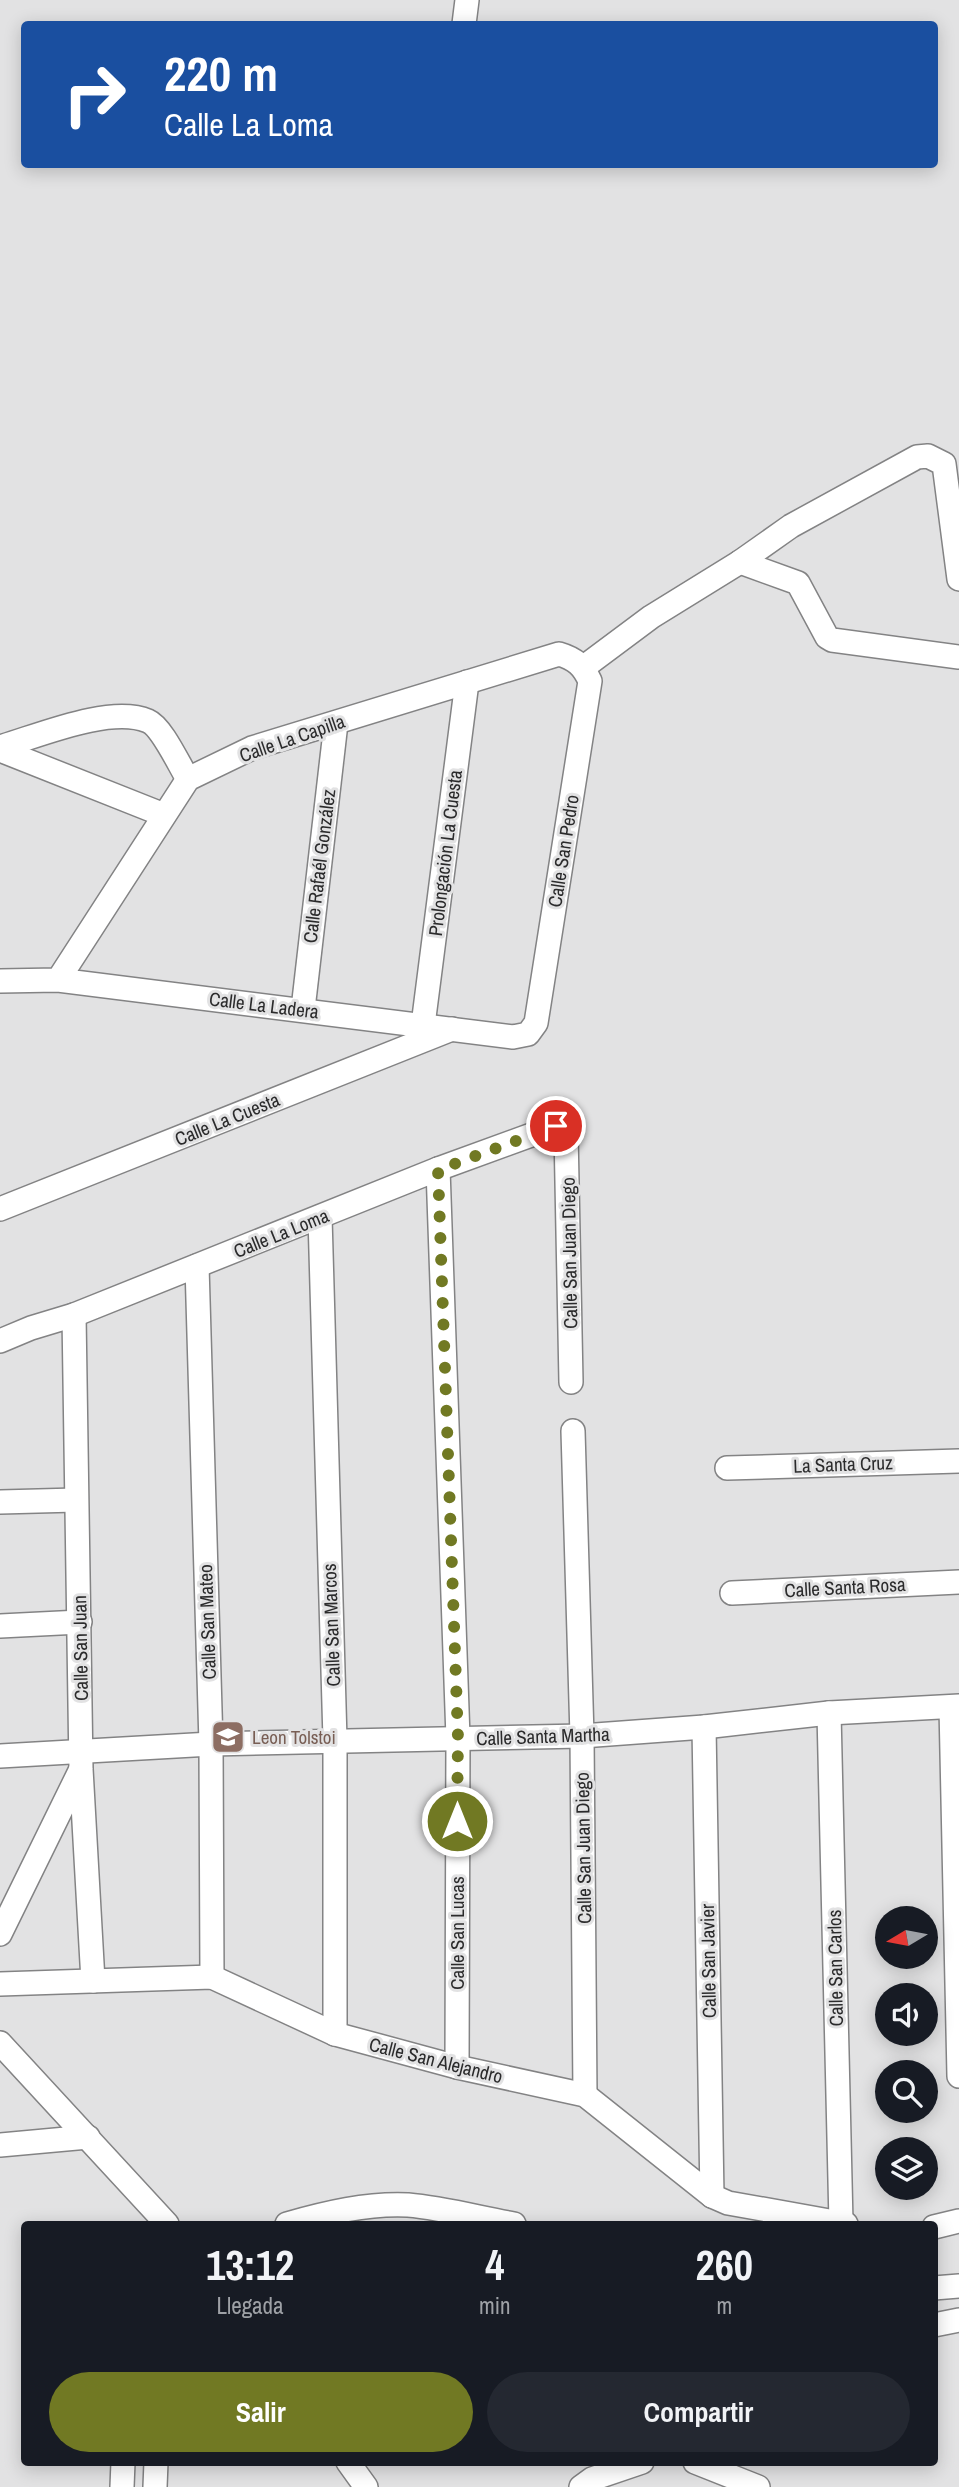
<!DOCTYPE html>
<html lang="es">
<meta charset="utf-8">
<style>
body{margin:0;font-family:"Archivo Narrow",sans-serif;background:#242831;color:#f1f3f6;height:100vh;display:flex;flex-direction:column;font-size:26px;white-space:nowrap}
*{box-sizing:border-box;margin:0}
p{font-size:23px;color:#9ea1a6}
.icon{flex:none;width:38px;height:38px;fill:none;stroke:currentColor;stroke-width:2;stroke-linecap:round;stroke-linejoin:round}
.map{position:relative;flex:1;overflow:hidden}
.details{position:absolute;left:21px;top:2221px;width:917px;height:245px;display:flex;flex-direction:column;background:#171b24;border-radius:7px;box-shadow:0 4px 18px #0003}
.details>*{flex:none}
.top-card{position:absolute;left:21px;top:21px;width:917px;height:147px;border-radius:7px;box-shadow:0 4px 18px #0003;background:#1a4fa0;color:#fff;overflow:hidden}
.needle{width:46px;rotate:260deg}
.buttons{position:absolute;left:875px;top:1906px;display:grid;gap:14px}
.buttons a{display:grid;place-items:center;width:63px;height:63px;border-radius:50%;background:#171b24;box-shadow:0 4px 18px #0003;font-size:35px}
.pin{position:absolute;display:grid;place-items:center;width:60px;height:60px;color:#fff;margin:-30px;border:4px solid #fff;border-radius:50%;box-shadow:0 2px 7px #0007}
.me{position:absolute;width:77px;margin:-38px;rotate:0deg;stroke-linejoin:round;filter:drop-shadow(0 0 5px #0008)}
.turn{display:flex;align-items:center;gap:24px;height:147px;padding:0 28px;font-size:32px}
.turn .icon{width:91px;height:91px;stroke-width:2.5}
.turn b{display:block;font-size:49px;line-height:60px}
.eta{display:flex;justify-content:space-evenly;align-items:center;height:119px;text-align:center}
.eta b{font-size:42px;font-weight:700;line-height:49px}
.primary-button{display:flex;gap:14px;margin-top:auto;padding:14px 28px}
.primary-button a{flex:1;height:80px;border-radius:42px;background:#717923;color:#fff;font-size:28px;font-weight:700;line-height:80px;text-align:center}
.primary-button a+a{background:#242831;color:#f1f3f6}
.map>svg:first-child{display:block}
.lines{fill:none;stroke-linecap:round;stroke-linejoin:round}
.minor-casing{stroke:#838384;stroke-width:26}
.minor{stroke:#fff;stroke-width:23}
.route{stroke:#717923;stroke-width:12;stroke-dasharray:0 21.6}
.labels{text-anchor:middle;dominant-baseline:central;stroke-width:6;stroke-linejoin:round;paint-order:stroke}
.street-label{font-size:19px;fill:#2b2b2c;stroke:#e2e2e3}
.education-label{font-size:19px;fill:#785e54;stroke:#e2e2e3;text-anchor:start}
</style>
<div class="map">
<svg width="959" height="2487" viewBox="0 0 959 2487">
<rect width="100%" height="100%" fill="#e2e2e3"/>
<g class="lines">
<defs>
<g id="minor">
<polyline points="464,24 467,0"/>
<polyline points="740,562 798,583 827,637 832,640 959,657"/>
<polyline points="584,667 651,617 740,562 791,526 917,457 928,456 944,464 959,579"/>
<path d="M0,747C38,736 110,705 148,721C162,727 179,765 188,779"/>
<polyline points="0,750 164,815"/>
<path d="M0,981L58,980L513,1037L528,1034L536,1023L590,681C583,666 576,659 559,654L252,748L188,779L58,980"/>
<polyline points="303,1009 336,723"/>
<polyline points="423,1025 467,682"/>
<polyline points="438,1169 458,1738 457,2067"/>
<polyline points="0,1209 452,1029"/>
<polyline points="320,1217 335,1740 335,2034"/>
<polyline points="197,1266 211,1744 212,1977"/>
<polyline points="74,1315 81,1769 93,1981"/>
<polyline points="0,1341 31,1328 74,1315 438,1169 556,1126 566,1132 571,1382"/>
<polyline points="573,1431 582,1736 585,2095"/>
<polyline points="727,1468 959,1461"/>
<polyline points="0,1502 76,1500"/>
<polyline points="732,1593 959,1582"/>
<polyline points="0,1626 80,1622"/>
<polyline points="951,1707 959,2076"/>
<polyline points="829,1713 841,2223"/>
<polyline points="704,1727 712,2196"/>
<polyline points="0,1756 211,1744 582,1736 704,1727 829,1713 959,1706"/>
<polyline points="0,1934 80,1771"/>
<polyline points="0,1984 212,1977 335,2034 457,2067 585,2095 712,2196 728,2203 846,2224"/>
<polyline points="0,2043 167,2224"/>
<polyline points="0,2145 88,2137"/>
<path d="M287,2224C326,2213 367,2203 408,2205C443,2208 480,2218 514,2224"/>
<polyline points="934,2227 959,2221"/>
<polyline points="934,2288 959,2286"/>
<polyline points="934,2325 959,2320"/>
<polyline points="348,2462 366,2487"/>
<polyline points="695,2462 758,2487"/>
<polyline points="122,2487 123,2462"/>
<polyline points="155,2487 156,2462"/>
<polyline points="581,2487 592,2479 642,2462"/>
</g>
</defs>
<!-- minor casing -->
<use href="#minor" class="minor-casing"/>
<!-- minor -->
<use href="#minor" class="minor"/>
</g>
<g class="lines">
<!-- route -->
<polyline class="route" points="457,1821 458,1738 438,1170 556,1126"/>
</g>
<!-- icons -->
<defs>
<symbol id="school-square" viewBox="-11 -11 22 22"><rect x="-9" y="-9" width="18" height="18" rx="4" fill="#8d6e63" stroke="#e2e2e3"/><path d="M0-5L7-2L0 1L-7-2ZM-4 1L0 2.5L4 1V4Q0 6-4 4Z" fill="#fff"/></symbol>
</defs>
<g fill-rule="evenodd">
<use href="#school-square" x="209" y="1718" width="38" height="38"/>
</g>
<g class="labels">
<!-- street labels -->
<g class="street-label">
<text transform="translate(292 738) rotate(-19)">Calle La Capilla</text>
<text transform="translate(563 851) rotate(-81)">Calle San Pedro</text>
<text transform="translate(445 853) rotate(-83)">Prolongación La Cuesta</text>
<text transform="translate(319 866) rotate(-83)">Calle Rafaél González</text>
<text transform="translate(264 1005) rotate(7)">Calle La Ladera</text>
<text transform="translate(227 1119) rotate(-22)">Calle La Cuesta</text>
<text transform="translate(281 1233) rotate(-22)">Calle La Loma</text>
<text transform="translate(569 1253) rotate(-91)">Calle San Juan Diego</text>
<text transform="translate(843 1464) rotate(-2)">La Santa Cruz</text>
<text transform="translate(845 1587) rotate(-3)">Calle Santa Rosa</text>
<text transform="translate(207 1622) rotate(-92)">Calle San Mateo</text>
<text transform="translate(331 1625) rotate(-92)">Calle San Marcos</text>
<text transform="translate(80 1648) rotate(-91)">Calle San Juan</text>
<text transform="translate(543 1736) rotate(-2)">Calle Santa Martha</text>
<text transform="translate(583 1848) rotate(-91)">Calle San Juan Diego</text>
<text transform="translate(457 1933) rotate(-90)">Calle San Lucas</text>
<text transform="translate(708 1961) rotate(-91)">Calle San Javier</text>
<text transform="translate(835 1968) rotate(-91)">Calle San Carlos</text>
<text transform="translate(436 2060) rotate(14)">Calle San Alejandro</text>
</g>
<!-- education labels -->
<g class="education-label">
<text x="252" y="1737">Leon Tolstoi</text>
</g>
</g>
</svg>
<div class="buttons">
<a><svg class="needle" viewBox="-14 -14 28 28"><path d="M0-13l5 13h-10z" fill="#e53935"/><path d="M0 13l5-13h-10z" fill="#9ea1a6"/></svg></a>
<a><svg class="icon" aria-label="sound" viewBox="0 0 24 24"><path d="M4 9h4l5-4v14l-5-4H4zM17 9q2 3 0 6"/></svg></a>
<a><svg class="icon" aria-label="search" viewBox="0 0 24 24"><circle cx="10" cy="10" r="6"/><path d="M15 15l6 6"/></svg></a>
<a><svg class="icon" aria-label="layers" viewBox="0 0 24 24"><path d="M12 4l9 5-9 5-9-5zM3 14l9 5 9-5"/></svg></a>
</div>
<div class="pin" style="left:556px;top:1126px;background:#d93025"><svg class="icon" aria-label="arrive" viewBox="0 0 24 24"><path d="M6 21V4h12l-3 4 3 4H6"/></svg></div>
<svg class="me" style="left:457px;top:1821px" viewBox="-20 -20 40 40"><circle r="17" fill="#717923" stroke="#fff" stroke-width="3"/><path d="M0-11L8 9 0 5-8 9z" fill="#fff"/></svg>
<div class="top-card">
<div class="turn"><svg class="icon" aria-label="right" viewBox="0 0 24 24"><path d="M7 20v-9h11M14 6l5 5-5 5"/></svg><div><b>220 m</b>Calle La Loma</div></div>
</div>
<section class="details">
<div class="eta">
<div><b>13:12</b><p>Llegada</p></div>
<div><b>4</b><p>min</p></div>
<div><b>260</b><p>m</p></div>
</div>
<div class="primary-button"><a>Salir</a><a>Compartir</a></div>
</section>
</div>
